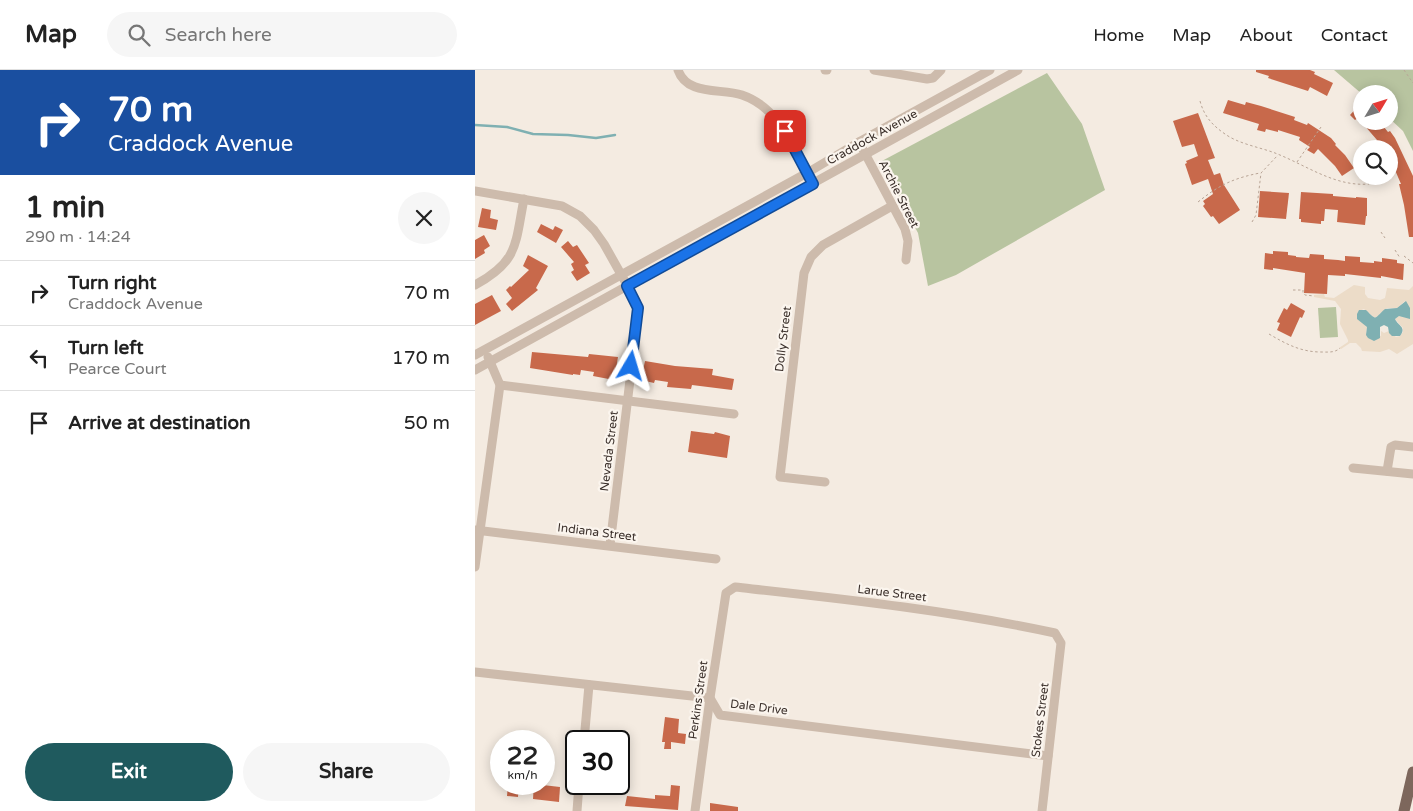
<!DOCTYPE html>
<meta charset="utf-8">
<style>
body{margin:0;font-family:"Varela Round",sans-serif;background:#f6f6f6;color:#222;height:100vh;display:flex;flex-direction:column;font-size:19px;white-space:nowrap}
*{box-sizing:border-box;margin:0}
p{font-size:16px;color:#767676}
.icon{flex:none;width:28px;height:28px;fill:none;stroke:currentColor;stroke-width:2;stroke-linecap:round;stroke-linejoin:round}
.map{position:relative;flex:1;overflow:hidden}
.drawer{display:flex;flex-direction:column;background:#fff;width:475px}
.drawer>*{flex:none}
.banner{background:#1a4fa0;color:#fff;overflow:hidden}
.needle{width:32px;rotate:52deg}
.buttons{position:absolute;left:878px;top:15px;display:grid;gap:10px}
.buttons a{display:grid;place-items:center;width:45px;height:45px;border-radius:50%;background:#fff;box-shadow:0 2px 12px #0003;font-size:25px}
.speed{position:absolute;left:15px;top:660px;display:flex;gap:10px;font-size:25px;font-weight:700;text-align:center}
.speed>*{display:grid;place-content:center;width:65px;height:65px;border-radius:50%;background:#fff;box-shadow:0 2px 12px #0003;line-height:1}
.speed small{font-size:12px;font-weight:400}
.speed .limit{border:2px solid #111;border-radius:8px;background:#fff;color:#111}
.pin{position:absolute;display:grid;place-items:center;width:42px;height:42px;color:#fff;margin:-21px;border-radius:10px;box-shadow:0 2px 8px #0006}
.me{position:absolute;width:55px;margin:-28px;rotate:7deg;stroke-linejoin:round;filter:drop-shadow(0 0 4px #0008)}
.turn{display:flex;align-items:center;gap:18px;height:105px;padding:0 25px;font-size:22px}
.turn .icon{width:65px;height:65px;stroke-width:2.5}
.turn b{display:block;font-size:35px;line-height:42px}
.round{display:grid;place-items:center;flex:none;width:52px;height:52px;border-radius:26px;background:#f6f6f6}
.overview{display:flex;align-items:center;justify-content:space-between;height:85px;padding:0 25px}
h1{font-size:30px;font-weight:700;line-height:38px}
.cta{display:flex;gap:10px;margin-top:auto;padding:10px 25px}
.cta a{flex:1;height:58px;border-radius:30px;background:#1f5a5e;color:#fff;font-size:20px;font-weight:700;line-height:58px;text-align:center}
.cta a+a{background:#f6f6f6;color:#222}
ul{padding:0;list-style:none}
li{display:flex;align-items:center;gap:15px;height:65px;padding:0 25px;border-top:1px solid #e0e0e0}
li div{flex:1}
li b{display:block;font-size:19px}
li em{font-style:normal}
header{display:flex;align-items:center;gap:30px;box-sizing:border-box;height:70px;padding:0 25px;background:#fff;border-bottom:1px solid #e0e0e0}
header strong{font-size:24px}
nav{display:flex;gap:28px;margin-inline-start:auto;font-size:18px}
.search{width:350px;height:45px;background:#f6f6f6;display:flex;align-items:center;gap:12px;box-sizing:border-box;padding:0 18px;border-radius:28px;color:#767676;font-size:19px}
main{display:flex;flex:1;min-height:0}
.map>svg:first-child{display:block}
.green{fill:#b8c4a0}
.plaza{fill:#ecdcc8;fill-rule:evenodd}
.water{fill:#7fb0b2}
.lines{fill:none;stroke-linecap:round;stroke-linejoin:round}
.stream{stroke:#7fb0b2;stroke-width:2.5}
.building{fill:#c8694b}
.path{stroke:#b9a596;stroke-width:1;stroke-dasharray:2.5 2.5;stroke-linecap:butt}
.minor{stroke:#cdbbac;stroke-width:9}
.major{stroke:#7d675c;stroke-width:11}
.route-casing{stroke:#114b97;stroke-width:12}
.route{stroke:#1a73e8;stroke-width:9}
.labels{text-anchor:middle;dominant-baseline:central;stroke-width:4.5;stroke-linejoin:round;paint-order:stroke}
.street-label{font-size:12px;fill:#3b302b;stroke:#fbf5ee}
</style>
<header>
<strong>Map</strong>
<div class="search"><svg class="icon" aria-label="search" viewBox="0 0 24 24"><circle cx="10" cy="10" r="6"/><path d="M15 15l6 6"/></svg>Search here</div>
<nav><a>Home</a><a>Map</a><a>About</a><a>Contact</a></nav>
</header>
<main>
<section class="drawer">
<div class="banner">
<div class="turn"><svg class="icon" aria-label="right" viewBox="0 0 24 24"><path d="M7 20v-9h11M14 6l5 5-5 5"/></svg><div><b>70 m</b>Craddock Avenue</div></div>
</div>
<div class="overview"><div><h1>1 min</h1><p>290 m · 14:24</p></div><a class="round"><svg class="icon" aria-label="close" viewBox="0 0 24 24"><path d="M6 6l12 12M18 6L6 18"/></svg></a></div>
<ul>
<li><svg class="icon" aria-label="right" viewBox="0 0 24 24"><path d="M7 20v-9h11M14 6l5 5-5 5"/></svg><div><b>Turn right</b><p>Craddock Avenue</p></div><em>70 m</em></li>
<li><svg class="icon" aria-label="left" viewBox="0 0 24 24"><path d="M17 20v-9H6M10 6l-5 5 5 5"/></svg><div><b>Turn left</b><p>Pearce Court</p></div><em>170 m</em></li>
<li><svg class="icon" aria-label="arrive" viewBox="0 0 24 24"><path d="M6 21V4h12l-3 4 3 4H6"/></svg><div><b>Arrive at destination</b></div><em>50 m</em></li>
</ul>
<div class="cta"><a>Exit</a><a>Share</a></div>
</section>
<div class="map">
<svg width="938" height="741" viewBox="0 0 938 741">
<rect width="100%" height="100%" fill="#f4ebe1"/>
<!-- green -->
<g class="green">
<polygon points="859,0 938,0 938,81 928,61 914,48 914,24 887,24"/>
<polygon points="572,3 607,54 630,120 481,205 453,216 443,163 405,92"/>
<polygon points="861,237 863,267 845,268 843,238"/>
</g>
<!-- plaza -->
<path class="plaza" d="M879,215L890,217V224L893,228L905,230L910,228L912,218L934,220L938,216V274L922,284L914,279L905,282L887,281L886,278L881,273H875L866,279L864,278L873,272V270L865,254L866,239L860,231L839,227V225L849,224L850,227L859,228ZM930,231L924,246L920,249L928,258V262L925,266L921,267L914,261L909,263L906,261V266L891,263L892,257L884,241L889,239L900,248L912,238H922Z"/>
<!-- water -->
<path class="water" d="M931,231L935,238V249L924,246L920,249C923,256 932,257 925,266H917L914,263L913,257L909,255L905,257V268L899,271L893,268L891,265L892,257L882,249V244L884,240H891C903,252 899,248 910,239L922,238Z"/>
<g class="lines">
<!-- stream -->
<polyline class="stream" points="0,55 32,57 58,64 93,65 121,68 140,65"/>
</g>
<!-- building -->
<g class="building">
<polygon points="781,0 835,0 840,2 839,4 858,13 852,26 835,17 833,21 793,8 794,6 781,2"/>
<polygon points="753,30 770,35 771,32 786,36 820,47 819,50 832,55 833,53 856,68 861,74 860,75 870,85 879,98 867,106 860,96 843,79 839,84 832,80 835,77 824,70 825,67 803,60 803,62 791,59 790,62 782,60 784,54 748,43"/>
<polygon points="886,33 886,51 904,51 913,62 915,61 920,68 938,106 938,167 934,167 929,135 924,114 926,114 917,93 914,94 914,79 906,79 900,71 902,70 883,48 880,50 875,45"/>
<polygon points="723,43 740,88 733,90 739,105 745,103 749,115 765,140 744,154 738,146 736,147 728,136 730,134 728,131 738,124 733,109 717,115 710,94 712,93 711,91 723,86 719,74 707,77 698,51"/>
<polygon points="785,121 814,123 811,149 783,147"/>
<polygon points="826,122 858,124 858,126 881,128 881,127 892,128 892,146 891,146 890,155 862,152 863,140 850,139 849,151 846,151 846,154 826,152 826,149 824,149"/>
<polygon points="7,138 16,140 15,148 23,150 21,160 3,157"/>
<polygon points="66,154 78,160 80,156 88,160 81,173 62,162"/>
<polygon points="9,165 15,176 9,180 10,183 0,189 0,170"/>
<polygon points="93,171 98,177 102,175 114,193 110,195 115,203 102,211 96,202 99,200 96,194 99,192 86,177"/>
<polygon points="798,181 813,182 813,185 821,186 821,187 834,188 835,184 849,185 849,189 863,190 870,191 870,186 885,187 885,192 899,193 899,191 907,192 907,188 922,190 922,193 929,194 928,210 906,206 906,208 870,204 870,206 853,205 852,224 829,223 830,203 798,198 798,200 789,199 790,183 798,184"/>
<polygon points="53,185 73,196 61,218 63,220 37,241 31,234 37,228 31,220 35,216 36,217 54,200 48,196"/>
<polygon points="17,225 26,241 0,255 0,234"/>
<polygon points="816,233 830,241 827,248 825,247 816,267 802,260 805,253 802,252 809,238 812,240"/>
<polygon points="57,282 113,287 114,284 143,287 139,310 118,306 119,302 106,300 105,305 98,304 98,305 55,298"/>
<polygon points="170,291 200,296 238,299 237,305 259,309 257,320 217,315 216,319 192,317 193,312 180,310 179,313 166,310"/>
<polygon points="216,361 239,364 240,362 255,366 252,388 213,382"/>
<polygon points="190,647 204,649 203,663 211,664 210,674 196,672 196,679 189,679 190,672 187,672"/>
<polygon points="33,714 44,714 43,727 32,726"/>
<polygon points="59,714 85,717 84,732 58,729"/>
<polygon points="196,715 205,716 203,740 150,736 152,726 180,729 180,725 195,726"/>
<polygon points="235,733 263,737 263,741 235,741"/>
</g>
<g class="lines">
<!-- path -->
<g class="path">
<polyline points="929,0 938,13"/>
<path d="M725,31C729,46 737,55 750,64C764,74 784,77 800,83C831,95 860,117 894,114"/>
<polyline points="822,92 846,57"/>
<path d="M723,132C744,115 759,108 785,103"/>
<polyline points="777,152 781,145 786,103 803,85"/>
<polyline points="906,162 910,168"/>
<polyline points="920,180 925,188"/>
<polyline points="929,186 938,193"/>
<polyline points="818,220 828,220 828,223 830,225 839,226"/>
<path d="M794,264C811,274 826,282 846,282C853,282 860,283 865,278"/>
</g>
<!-- minor -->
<g class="minor">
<path d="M203,0C212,26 246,18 267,25C305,38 316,76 335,107"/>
<polyline points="350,0 352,0"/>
<polyline points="399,0 452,9 458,8 466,0"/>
<polyline points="384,72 430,159 433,171 431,190"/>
<polyline points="0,121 87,136 105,146 119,160 129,174 161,231 163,244 135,475"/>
<path d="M0,215C44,191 40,174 49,129"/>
<polyline points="0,285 332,103 384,72 515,0"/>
<polyline points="0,300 543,0"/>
<polyline points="25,315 259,344"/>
<polyline points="878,398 938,404"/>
<polyline points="912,401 916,377 920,375 938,377"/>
<polyline points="350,412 305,407 329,203 336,187 348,175 417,136"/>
<polyline points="0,460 241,489"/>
<polyline points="0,497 25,315 13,287"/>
<polyline points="0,602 235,628 245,645 573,686"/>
<polyline points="109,671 114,615"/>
<polyline points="102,741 104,714"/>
<path d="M220,741L235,628L251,523L260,517C368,529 473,540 580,563L586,573L567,741"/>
</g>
<!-- major -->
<polyline class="major" points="929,741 938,702"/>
</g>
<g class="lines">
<defs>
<polyline id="route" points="156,296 163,238 152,216 338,114 310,61"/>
</defs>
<!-- route casing -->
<use href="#route" class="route-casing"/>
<!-- route -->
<use href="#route" class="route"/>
</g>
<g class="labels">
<!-- street labels -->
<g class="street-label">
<text transform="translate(397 67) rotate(-29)">Craddock Avenue</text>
<text transform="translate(424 124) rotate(63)">Archie Street</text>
<text transform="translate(308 269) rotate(-83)">Dolly Street</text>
<text transform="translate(134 381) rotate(-83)">Nevada Street</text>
<text transform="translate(122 462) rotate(7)">Indiana Street</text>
<text transform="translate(417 523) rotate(7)">Larue Street</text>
<text transform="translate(223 630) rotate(-82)">Perkins Street</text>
<text transform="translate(284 637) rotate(7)">Dale Drive</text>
<text transform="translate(565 650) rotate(-83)">Stokes Street</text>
</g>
</g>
</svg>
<div class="buttons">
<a><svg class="needle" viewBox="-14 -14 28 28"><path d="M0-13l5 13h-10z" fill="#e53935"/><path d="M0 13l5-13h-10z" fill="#767676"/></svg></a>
<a><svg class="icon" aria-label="search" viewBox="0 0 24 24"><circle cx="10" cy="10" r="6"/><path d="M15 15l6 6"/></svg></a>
</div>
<div class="speed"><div>22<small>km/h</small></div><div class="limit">30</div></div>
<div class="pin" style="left:310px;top:61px;background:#d93025"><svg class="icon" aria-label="arrive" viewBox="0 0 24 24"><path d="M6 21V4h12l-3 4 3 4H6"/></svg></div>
<svg class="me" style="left:156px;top:296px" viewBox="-20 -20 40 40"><path d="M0-17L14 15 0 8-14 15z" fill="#1a73e8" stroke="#fff" stroke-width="4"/></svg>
</div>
</main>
